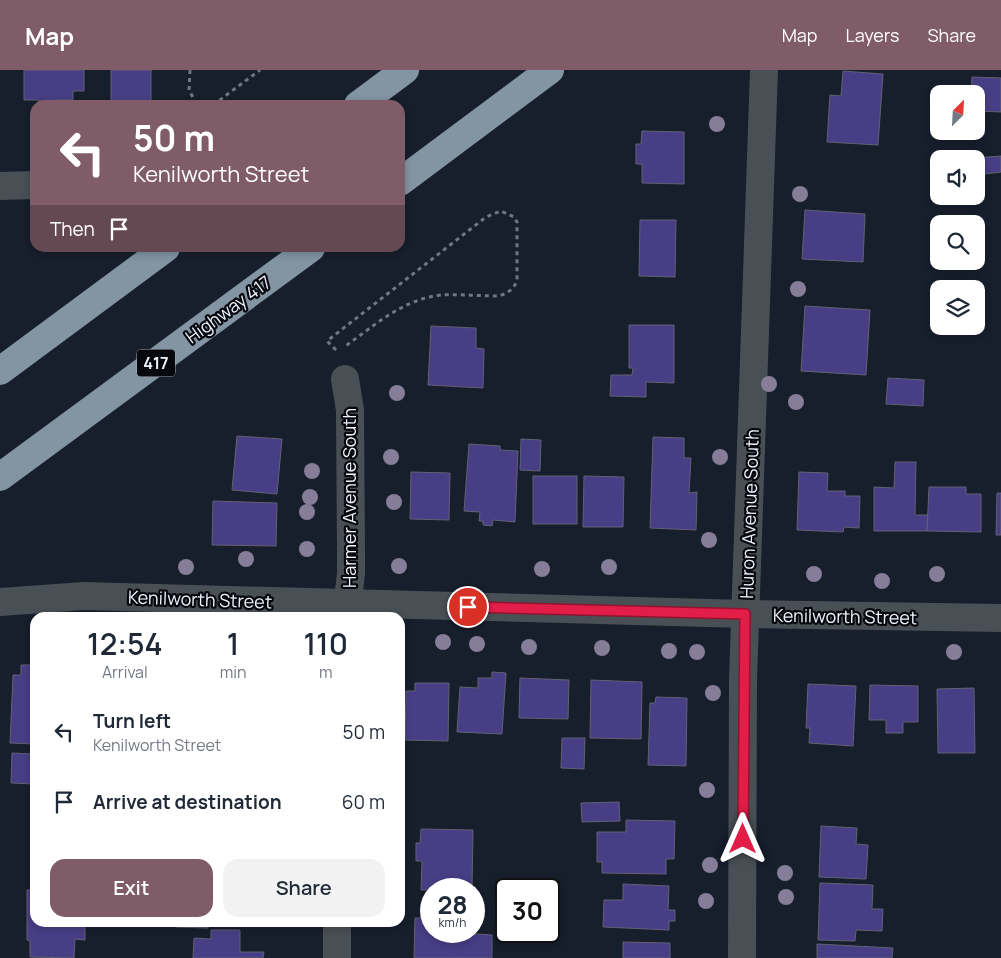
<!DOCTYPE html>
<style>
body{margin:0;font-family:Manrope,sans-serif;background:#f2f2f3;color:#1f2937;height:100vh;display:flex;flex-direction:column;font-size:19px;white-space:nowrap}
*{box-sizing:border-box;margin:0}
p{font-size:16px;color:#747a83}
.icon{flex:none;width:28px;height:28px;fill:none;stroke:currentColor;stroke-width:2;stroke-linecap:round;stroke-linejoin:round}
.map{position:relative;flex:1;overflow:hidden}
.panel{position:absolute;left:30px;top:542px;width:375px;height:315px;display:flex;flex-direction:column;background:#fff;border-radius:15px;box-shadow:0 2px 8px #0003}
.panel>*{flex:none}
.hud{position:absolute;left:30px;top:30px;width:375px;height:152px;border-radius:15px;box-shadow:0 2px 8px #0003;background:#7f5c67;color:#fff;overflow:hidden}
.needle{width:32px;rotate:24deg}
.fabs{position:absolute;left:930px;top:15px;display:grid;gap:10px}
.fabs a{display:grid;place-items:center;width:55px;height:55px;border-radius:10px;background:#fff;box-shadow:0 2px 8px #0003;font-size:25px}
.speed{position:absolute;left:420px;top:808px;display:flex;gap:10px;font-size:25px;font-weight:700;text-align:center}
.speed>*{display:grid;place-content:center;width:65px;height:65px;border-radius:50%;background:#fff;box-shadow:0 2px 8px #0003;line-height:1}
.speed small{font-size:12px;font-weight:400}
.speed .limit{border:2px solid #111;border-radius:8px;background:#fff;color:#111}
.pin{position:absolute;display:grid;place-items:center;width:42px;height:42px;color:#fff;margin:-21px;border:2px solid #fff;border-radius:50%;box-shadow:0 1px 5px #0007}
.me{position:absolute;width:55px;margin:-28px;rotate:0deg;stroke-linejoin:round;filter:drop-shadow(0 0 4px #0008)}
.turn{display:flex;align-items:center;gap:18px;height:105px;padding:0 20px;font-size:22px}
.turn .icon{width:65px;height:65px;stroke-width:2.5}
.turn b{display:block;font-size:35px;line-height:42px}
.then{display:flex;align-items:center;height:48px;padding:0 20px;background:#0003;gap:10px;font-size:19px}
.eta{display:flex;justify-content:space-evenly;align-items:center;height:85px;text-align:center}
.eta b{font-size:30px;font-weight:600;line-height:35px}
.button{display:flex;gap:10px;margin-top:auto;padding:10px 20px}
.button a{flex:1;height:58px;border-radius:15px;background:#7f5c67;color:#fff;font-size:20px;font-weight:600;line-height:58px;text-align:center}
.button a+a{background:#f2f2f3;color:#1f2937}
ul{padding:0;list-style:none}
li{display:flex;align-items:center;gap:15px;height:70px;padding:0 20px}
li div{flex:1}
li b{display:block;font-size:19px}
li em{font-style:normal}
header{display:flex;align-items:center;gap:30px;box-sizing:border-box;height:70px;padding:0 25px;background:#7f5c67;color:#fff}
header strong{font-size:24px}
nav{display:flex;gap:28px;margin-inline-start:auto;font-size:18px}
.map>svg:first-child{display:block}
.building{fill:#483e85;stroke:#626174}
.lines{fill:none;stroke-linecap:round;stroke-linejoin:round}
.path{stroke:#707683;stroke-width:3;stroke-dasharray:4 4;stroke-linecap:butt}
.street{stroke:#495055;stroke-width:28}
.highway{stroke:#8394a3;stroke-width:28}
.tree{fill:#867d99}
.route-casing{stroke:#92132f;stroke-width:12}
.route{stroke:#e11d48;stroke-width:9}
.labels{text-anchor:middle;dominant-baseline:central;stroke-width:4.5;stroke-linejoin:round;paint-order:stroke}
.shield{fill:#06080e;stroke:#a8acb5;stroke-width:1}
.shield-label{font-size:16px;font-weight:bold;fill:#edf2fc}
.street-label{font-size:18px;fill:#edf2fc;stroke:#06080e}
</style>
<header>
<strong>Map</strong>
<nav><a>Map</a><a>Layers</a><a>Share</a></nav>
</header>
<div class="map">
<svg width="1001" height="888" viewBox="0 0 1001 888">
<rect width="100%" height="100%" fill="#171e2c"/>
<!-- building -->
<g class="building">
<polygon points="24,0 84,0 84,21 73,21 73,30 55,30 55,35 38,35 39,30 24,30"/>
<rect x="111" y="0" width="40" height="35"/>
<polygon points="843,1 883,4 878,75 827,72 830,25 841,26"/>
<polygon points="972,7 1001,8 1001,42 976,41 976,24 971,24"/>
<polygon points="642,61 684,62 684,114 642,113 642,94 636,94 636,74 641,74"/>
<polygon points="1001,86 1001,102 976,105 975,88"/>
<polygon points="805,140 865,144 863,192 802,189"/>
<polygon points="640,150 676,150 675,207 639,206"/>
<polygon points="805,236 870,240 866,305 801,301"/>
<polygon points="629,255 674,255 674,313 646,312 646,327 610,326 611,305 632,305 633,298 629,298"/>
<polygon points="431,256 476,258 476,278 484,279 483,318 428,315"/>
<polygon points="888,308 924,310 923,336 886,334"/>
<polygon points="237,366 282,369 277,424 232,420"/>
<polygon points="653,367 684,368 684,388 691,388 689,423 697,422 696,460 650,458"/>
<polygon points="521,369 541,370 540,401 520,400"/>
<polygon points="469,374 500,376 500,380 518,381 515,452 493,450 492,456 483,455 483,451 479,451 480,442 464,441"/>
<polygon points="895,392 916,392 915,445 928,445 927,461 874,461 874,417 894,418"/>
<polygon points="411,402 450,403 449,450 410,449"/>
<polygon points="799,402 828,403 827,421 845,421 845,426 860,426 859,458 844,457 843,462 797,460"/>
<rect x="533" y="406" width="44" height="48"/>
<polygon points="584,406 624,407 623,457 583,457"/>
<polygon points="929,417 966,417 966,424 981,424 981,462 927,461"/>
<polygon points="997,423 1001,423 1001,465 996,465"/>
<polygon points="213,431 277,433 276,476 212,475"/>
<polygon points="21,595 35,595 35,674 10,673 13,605 21,605"/>
<polygon points="492,602 506,603 502,664 457,662 460,617 478,618 478,608 492,608"/>
<polygon points="520,608 569,610 568,649 519,648"/>
<polygon points="591,610 642,612 641,669 590,668"/>
<polygon points="415,613 449,613 448,671 405,670 406,621 415,621"/>
<polygon points="808,614 856,616 853,676 809,673 810,658 806,658"/>
<polygon points="870,615 918,616 918,652 903,652 903,663 886,663 886,650 869,650"/>
<polygon points="974,618 975,683 938,683 937,619"/>
<polygon points="656,627 687,628 686,696 648,695 650,633 655,633"/>
<polygon points="562,668 585,668 584,699 561,698"/>
<polygon points="12,683 35,684 35,714 11,713"/>
<polygon points="619,732 620,751 582,752 581,733"/>
<polygon points="626,750 675,751 674,789 666,789 666,804 602,803 602,792 597,792 597,762 626,762"/>
<polygon points="32,752 35,753 35,795 31,795"/>
<polygon points="821,756 857,758 856,774 868,775 866,809 819,807"/>
<polygon points="421,759 473,760 472,819 421,820 422,791 416,791 416,773 420,773"/>
<polygon points="820,813 873,815 872,839 883,839 882,861 856,860 855,871 818,870"/>
<polygon points="623,814 669,816 668,840 675,840 675,851 669,851 669,860 603,857 604,830 623,830"/>
<polygon points="27,820 35,820 35,852 85,852 85,870 75,869 74,888 30,887 30,871 27,870"/>
<polygon points="415,848 431,848 431,861 492,865 492,888 414,888"/>
<polygon points="176,852 208,852 208,858 176,857"/>
<polygon points="211,860 240,860 240,882 264,882 263,888 193,888 194,868 211,869"/>
<polygon points="623,872 670,873 670,888 623,888"/>
<polygon points="817,874 893,878 892,888 817,888"/>
</g>
<g class="lines">
<!-- path -->
<g class="path">
<polyline points="190,0 189,20 197,35"/>
<polyline points="213,35 260,0"/>
<path d="M336,280L327,271L486,147L501,141L514,147L517,152V209C515,219 508,223 499,226C480,226 460,224 441,225C403,229 374,256 344,277"/>
</g>
<!-- street -->
<g class="street">
<polyline points="0,116 35,115"/>
<polyline points="345,309 350,340 351,482 351,503 346,548"/>
<polyline points="0,532 84,526 745,544 1001,548"/>
<polyline points="337,888 337,852"/>
<polyline points="742,888 743,610 764,0"/>
</g>
<!-- highway -->
<g class="highway">
<polyline points="358,35 405,0"/>
<polyline points="400,112 550,0"/>
<polyline points="0,301 166,178"/>
<polyline points="0,407 311,178"/>
</g>
</g>
<!-- trees -->
<g class="tree">
<circle cx="717" cy="54" r="8"/>
<circle cx="800" cy="124" r="8"/>
<circle cx="798" cy="219" r="8"/>
<circle cx="769" cy="314" r="8"/>
<circle cx="397" cy="323" r="8"/>
<circle cx="796" cy="332" r="8"/>
<circle cx="391" cy="387" r="8"/>
<circle cx="720" cy="387" r="8"/>
<circle cx="312" cy="401" r="8"/>
<circle cx="310" cy="427" r="8"/>
<circle cx="394" cy="432" r="8"/>
<circle cx="307" cy="442" r="8"/>
<circle cx="709" cy="470" r="8"/>
<circle cx="307" cy="479" r="8"/>
<circle cx="246" cy="489" r="8"/>
<circle cx="399" cy="496" r="8"/>
<circle cx="186" cy="497" r="8"/>
<circle cx="609" cy="497" r="8"/>
<circle cx="542" cy="499" r="8"/>
<circle cx="814" cy="504" r="8"/>
<circle cx="937" cy="504" r="8"/>
<circle cx="882" cy="511" r="8"/>
<circle cx="443" cy="572" r="8"/>
<circle cx="477" cy="574" r="8"/>
<circle cx="529" cy="577" r="8"/>
<circle cx="602" cy="578" r="8"/>
<circle cx="669" cy="581" r="8"/>
<circle cx="697" cy="582" r="8"/>
<circle cx="954" cy="582" r="8"/>
<circle cx="713" cy="623" r="8"/>
<circle cx="707" cy="720" r="8"/>
<circle cx="710" cy="795" r="8"/>
<circle cx="785" cy="803" r="8"/>
<circle cx="786" cy="827" r="8"/>
<circle cx="706" cy="831" r="8"/>
</g>
<g class="lines">
<defs>
<polyline id="route" points="468,537 745,544 743,769"/>
</defs>
<!-- route casing -->
<use href="#route" class="route-casing"/>
<!-- route -->
<use href="#route" class="route"/>
</g>
<g class="labels">
<!-- shield labels -->
<rect class="shield" x="137" y="279.5" width="38" height="27" rx="4"/>
<g class="shield-label">
<text x="156" y="293">417</text>
</g>
<!-- street labels -->
<g class="street-label">
<text transform="translate(228 239) rotate(-36)">Highway 417</text>
<text transform="translate(349 428) rotate(-90)">Harmer Avenue South</text>
<text transform="translate(749 444) rotate(-88)">Huron Avenue South</text>
<text transform="translate(200 529) rotate(2)">Kenilworth Street</text>
<text transform="translate(845 546) rotate(1)">Kenilworth Street</text>
</g>
</g>
</svg>
<div class="fabs">
<a><svg class="needle" viewBox="-14 -14 28 28"><path d="M0-13l5 13h-10z" fill="#e53935"/><path d="M0 13l5-13h-10z" fill="#747a83"/></svg></a>
<a><svg class="icon" aria-label="sound" viewBox="0 0 24 24"><path d="M4 9h4l5-4v14l-5-4H4zM17 9q2 3 0 6"/></svg></a>
<a><svg class="icon" aria-label="search" viewBox="0 0 24 24"><circle cx="10" cy="10" r="6"/><path d="M15 15l6 6"/></svg></a>
<a><svg class="icon" aria-label="layers" viewBox="0 0 24 24"><path d="M12 4l9 5-9 5-9-5zM3 14l9 5 9-5"/></svg></a>
</div>
<div class="speed"><div>28<small>km/h</small></div><div class="limit">30</div></div>
<div class="pin" style="left:468px;top:537px;background:#d93025"><svg class="icon" aria-label="arrive" viewBox="0 0 24 24"><path d="M6 21V4h12l-3 4 3 4H6"/></svg></div>
<svg class="me" style="left:743px;top:769px" viewBox="-20 -20 40 40"><path d="M0-17L14 15 0 8-14 15z" fill="#e11d48" stroke="#fff" stroke-width="4"/></svg>
<div class="hud">
<div class="turn"><svg class="icon" aria-label="left" viewBox="0 0 24 24"><path d="M17 20v-9H6M10 6l-5 5 5 5"/></svg><div><b>50 m</b>Kenilworth Street</div></div>
<div class="then">Then<svg class="icon" aria-label="arrive" viewBox="0 0 24 24"><path d="M6 21V4h12l-3 4 3 4H6"/></svg></div>
</div>
<section class="panel">
<div class="eta">
<div><b>12:54</b><p>Arrival</p></div>
<div><b>1</b><p>min</p></div>
<div><b>110</b><p>m</p></div>
</div>
<ul>
<li><svg class="icon" aria-label="left" viewBox="0 0 24 24"><path d="M17 20v-9H6M10 6l-5 5 5 5"/></svg><div><b>Turn left</b><p>Kenilworth Street</p></div><em>50 m</em></li>
<li><svg class="icon" aria-label="arrive" viewBox="0 0 24 24"><path d="M6 21V4h12l-3 4 3 4H6"/></svg><div><b>Arrive at destination</b></div><em>60 m</em></li>
</ul>
<div class="button"><a>Exit</a><a>Share</a></div>
</section>
</div>
